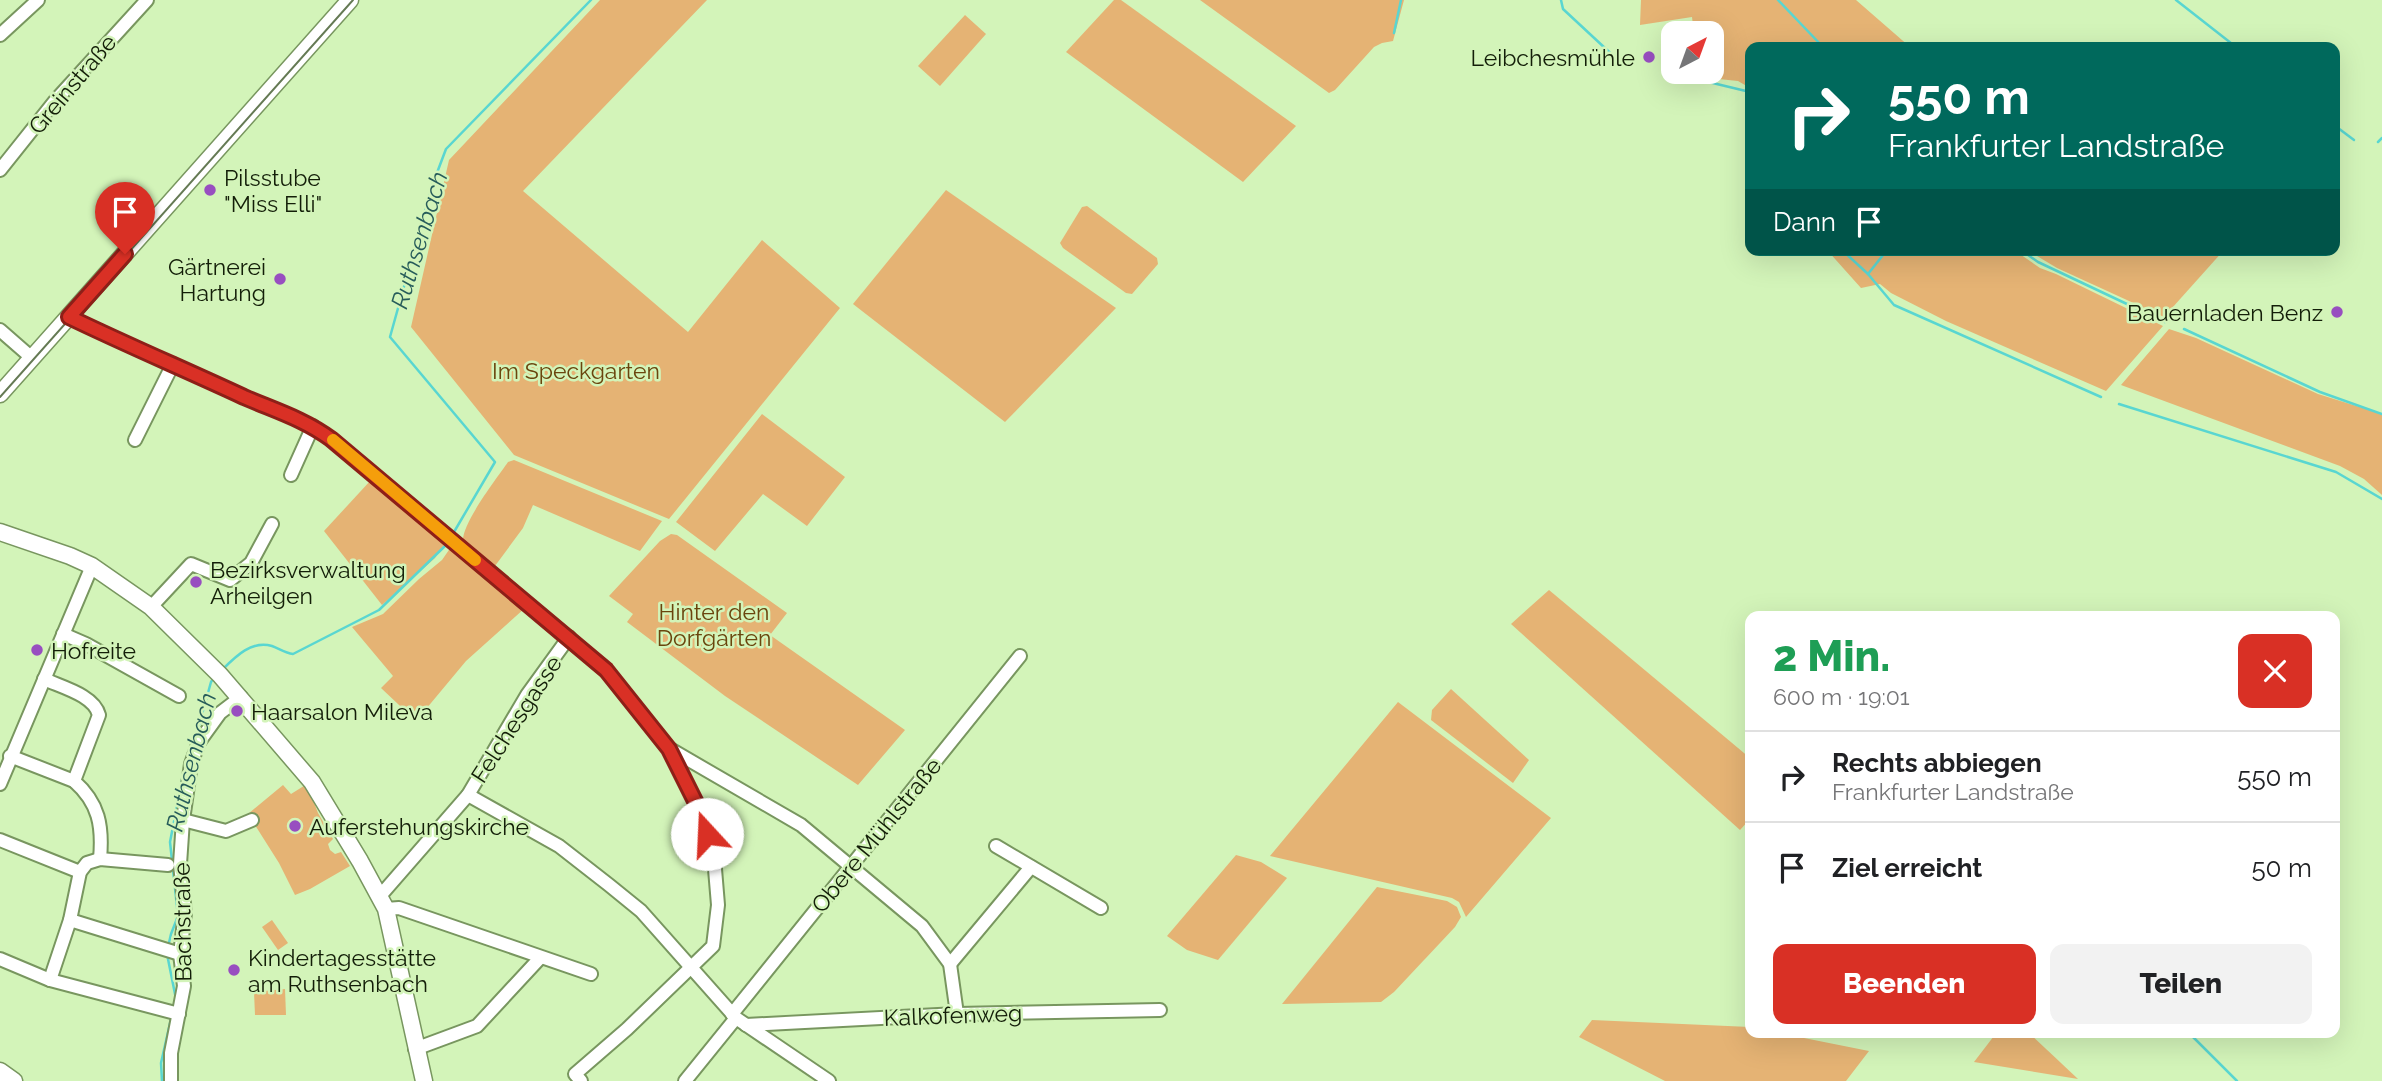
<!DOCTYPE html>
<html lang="de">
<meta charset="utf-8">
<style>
body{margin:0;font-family:Raleway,sans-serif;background:#f2f2f2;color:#202124;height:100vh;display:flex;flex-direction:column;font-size:26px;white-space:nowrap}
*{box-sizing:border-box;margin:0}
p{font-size:23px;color:#757577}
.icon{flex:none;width:38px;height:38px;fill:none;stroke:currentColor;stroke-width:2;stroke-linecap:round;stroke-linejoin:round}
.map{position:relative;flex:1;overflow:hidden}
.details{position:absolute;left:1745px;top:611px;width:595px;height:427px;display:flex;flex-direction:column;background:#fff;border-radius:14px;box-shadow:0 7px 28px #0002}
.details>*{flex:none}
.top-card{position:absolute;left:1745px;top:42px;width:595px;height:214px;border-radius:14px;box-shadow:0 7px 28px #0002;background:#00695c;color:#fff;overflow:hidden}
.needle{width:46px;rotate:41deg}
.controls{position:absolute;left:1661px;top:21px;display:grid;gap:14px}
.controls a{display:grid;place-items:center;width:63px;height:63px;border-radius:14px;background:#fff;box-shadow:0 7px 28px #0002;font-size:35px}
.pin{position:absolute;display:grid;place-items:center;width:60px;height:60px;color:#fff;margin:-72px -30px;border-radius:50% 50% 50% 0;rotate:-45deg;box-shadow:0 0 7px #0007}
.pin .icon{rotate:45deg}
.me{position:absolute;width:77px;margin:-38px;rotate:340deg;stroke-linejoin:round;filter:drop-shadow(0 0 5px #0008)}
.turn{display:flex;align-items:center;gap:24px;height:147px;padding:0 28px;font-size:32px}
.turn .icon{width:91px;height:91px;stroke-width:2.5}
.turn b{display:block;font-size:49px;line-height:60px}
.then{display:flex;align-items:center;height:66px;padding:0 28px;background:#0003;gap:14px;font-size:26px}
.round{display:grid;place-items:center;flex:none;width:74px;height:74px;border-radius:14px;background:#f2f2f2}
.head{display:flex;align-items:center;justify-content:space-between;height:119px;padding:0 28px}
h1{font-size:42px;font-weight:800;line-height:52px;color:#1e9e55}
.cta{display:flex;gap:14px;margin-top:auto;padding:14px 28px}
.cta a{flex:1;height:80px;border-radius:14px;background:#d93025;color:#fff;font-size:28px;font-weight:800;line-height:80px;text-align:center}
.cta a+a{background:#f2f2f2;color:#202124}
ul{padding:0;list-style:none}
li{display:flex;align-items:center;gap:21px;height:91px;padding:0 28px;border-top:2px solid #e0e0e0}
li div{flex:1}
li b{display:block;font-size:26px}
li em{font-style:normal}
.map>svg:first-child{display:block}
.green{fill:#e5b374}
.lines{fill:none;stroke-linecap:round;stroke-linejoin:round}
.stream{stroke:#59d6d1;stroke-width:2.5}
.street-casing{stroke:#78965f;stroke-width:16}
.secondary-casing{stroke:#78965f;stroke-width:19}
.street{stroke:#fff;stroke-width:12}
.secondary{stroke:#fff;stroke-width:16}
.tram{stroke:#657a54;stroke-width:2}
.route-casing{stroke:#8d1f18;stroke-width:18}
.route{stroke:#d93025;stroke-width:12}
.slow{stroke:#f59e0b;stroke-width:12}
.poi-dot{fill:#984ec0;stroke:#d3f4b9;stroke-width:2.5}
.labels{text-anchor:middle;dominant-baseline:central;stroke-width:5;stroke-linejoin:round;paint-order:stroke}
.poi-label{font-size:23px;fill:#131e08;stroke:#d3f4b9;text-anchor:start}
.street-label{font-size:23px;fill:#131e08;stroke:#d3f4b9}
.park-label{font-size:23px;fill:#6a450d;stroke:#d3f4b9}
.water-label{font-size:24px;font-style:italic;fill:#275c5a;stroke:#d3f4b9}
</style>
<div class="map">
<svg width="2382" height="1081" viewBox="0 0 2382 1081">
<rect width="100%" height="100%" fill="#d3f4b9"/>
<!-- green -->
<g class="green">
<polygon points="600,0 707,0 523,191 688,332 762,240 840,308 669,519 514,455 411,327 449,160"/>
<polygon points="1114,0 1121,0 1296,126 1243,182 1066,52"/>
<polygon points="1200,0 1404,0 1393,41 1382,43 1374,47 1335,90 1329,93"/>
<polygon points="1641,0 1856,0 1910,47 1750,47 1750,88 1738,81 1709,78 1709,72 1712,72 1712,33 1694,33 1692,17 1640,25"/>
<polygon points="965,15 986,34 940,86 918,66"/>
<polygon points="946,190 1116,308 1005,422 853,304"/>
<polygon points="1087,206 1157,258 1158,264 1132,294 1126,293 1063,248 1060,243 1082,207"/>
<polygon points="1827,250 2014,250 2040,268 2056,274 2163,326 2106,391 1946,321 1891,293 1880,284 1861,288"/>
<polygon points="2027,250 2224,250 2164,317 2057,268"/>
<polygon points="2169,329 2196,338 2318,394 2382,414 2382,495 2364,479 2340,466 2121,385"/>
<polygon points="762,414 845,477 807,526 763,494 715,551 676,522"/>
<path d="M514,460L662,521L640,551L533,505L523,528L495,566L463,541C462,523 497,478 508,462Z"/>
<polygon points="371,480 446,542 435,558 382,605 324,531"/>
<polygon points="671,534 677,535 787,613 770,635 905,730 858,785 725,696 627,622 633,614 609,596 660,541"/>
<polygon points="451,547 525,608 466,661 416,721 381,688 393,676 352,627 383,614 419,579 442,560"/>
<polygon points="1549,590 1750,758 1750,819 1740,830 1511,624"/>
<polygon points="1451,689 1529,760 1513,783 1431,720 1432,710"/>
<polygon points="1398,702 1551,818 1466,917 1459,902 1452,898 1270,856"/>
<polygon points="307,784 318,813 333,839 328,844 330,850 335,854 341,852 350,866 310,889 295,895 279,863 248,814 283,785 291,794"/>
<polygon points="1236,855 1261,862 1287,878 1218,960 1187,950 1167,936"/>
<polygon points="1377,887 1447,901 1457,907 1461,917 1455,927 1394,992 1381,1002 1282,1004"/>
<polygon points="272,920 288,943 278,950 262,927"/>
<polygon points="285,989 286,1015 255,1015 254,992"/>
<polygon points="1592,1020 1750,1027 1750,1032 1779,1033 1869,1051 1846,1081 1665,1081 1579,1037"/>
<polygon points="1997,1032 2029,1033 2078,1079 1974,1062"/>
</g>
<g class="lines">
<!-- stream -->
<g class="stream">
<polyline points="1561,0 1563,9 1620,62"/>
<polyline points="1778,0 1823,47"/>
<polyline points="2176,0 2236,47"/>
<polyline points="1394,33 1401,0"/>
<polyline points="1692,78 1750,92"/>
<polyline points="2334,125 2354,140"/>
<polyline points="2378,142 2382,138"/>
<polyline points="1842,250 1868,274 1894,305 2101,397"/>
<polyline points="2021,250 2038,262 2165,322"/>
<polyline points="1868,274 1887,250"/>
<polyline points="2184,329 2320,392 2382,414"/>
<polyline points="2119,404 2336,472 2382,499"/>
<polyline points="454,532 495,462 390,337 432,186 446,149 591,0"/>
<path d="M223,669C236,656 252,640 272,646C280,649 285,653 293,654L379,610L445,546"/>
<polyline points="196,736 211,682 213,679"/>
<polyline points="168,947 171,934 178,916 170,842 185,765"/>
<polyline points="167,954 176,999"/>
<polyline points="2188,1032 2237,1081"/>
<polyline points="162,1081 161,1063 171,1019"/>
</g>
<defs>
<g id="street">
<polyline points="0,35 38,0"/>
<polyline points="0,170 55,101 147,0"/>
<path d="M69,317C127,345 186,370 244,397C274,410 304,419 331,439L606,670L669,749L700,811L714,857L718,905L713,946L627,1029L575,1074L581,1081"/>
<polyline points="0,330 32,358"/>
<polyline points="135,440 173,364"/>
<polyline points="291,475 313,426"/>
<polyline points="151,607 191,564 230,580 251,563 272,524"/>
<polyline points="63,634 86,644 179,696"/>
<path d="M44,679C61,687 94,695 99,715L74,781C99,803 103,826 100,859"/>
<polyline points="670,749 801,825 922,926 950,964 957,1014"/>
<polyline points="10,756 74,781"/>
<polyline points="0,784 92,566"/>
<polyline points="468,795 559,846 609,885 641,911 736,1018 829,1081"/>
<polyline points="183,820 226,831 252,820"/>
<polyline points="0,840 80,872"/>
<polyline points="996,846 1101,908"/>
<polyline points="380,896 468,795 527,695 569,637"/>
<polyline points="386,909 399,908 591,974"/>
<polyline points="70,920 180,954"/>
<polyline points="0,959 50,980 179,1014"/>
<polyline points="950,964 1031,867"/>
<polyline points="50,980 70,920 80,872 87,863 100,859 168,865"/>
<polyline points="732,1014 1020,656"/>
<polyline points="746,1025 957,1014 1160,1010"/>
<polyline points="415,1049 477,1026 540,958"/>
<polyline points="171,1081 171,1053 184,986 180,954 185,913 180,864 183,820 191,764 199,742 220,713 241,697"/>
<polyline points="685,1081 736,1018"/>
</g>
<g id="secondary">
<polyline points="0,394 350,0"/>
<polyline points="0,532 70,556 92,566 151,607 220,675 312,782 360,861 386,909 424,1081"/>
<polyline points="0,1071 14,1081"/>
</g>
</defs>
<!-- street casing -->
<use href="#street" class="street-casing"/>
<!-- secondary casing -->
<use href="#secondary" class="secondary-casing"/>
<!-- street -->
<use href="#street" class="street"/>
<!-- secondary -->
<use href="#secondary" class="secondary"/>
<!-- tram -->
<polyline class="tram" points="0,397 353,0"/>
</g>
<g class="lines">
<defs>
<path id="route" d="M125,254L69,317C127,345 186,370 244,397C274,410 304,419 331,439L606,670L669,749L700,811L707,834"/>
</defs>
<!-- route casing -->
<use href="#route" class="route-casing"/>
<!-- route -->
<use href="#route" class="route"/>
<!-- slow -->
<polyline class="slow" points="333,440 475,560"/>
</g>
<!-- markers -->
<g class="poi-dot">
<circle cx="1649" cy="57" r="7"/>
<circle cx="210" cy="190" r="7"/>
<circle cx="280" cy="279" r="7"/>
<circle cx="2337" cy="312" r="7"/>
<circle cx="196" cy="582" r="7"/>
<circle cx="37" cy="650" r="7"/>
<circle cx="237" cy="711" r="7"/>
<circle cx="295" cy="826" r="7"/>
<circle cx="234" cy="970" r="7"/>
</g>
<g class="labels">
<!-- poi labels -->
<g class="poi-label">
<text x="1635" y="57" text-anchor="end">Leibchesmühle</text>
<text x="224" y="177">Pilsstube<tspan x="224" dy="26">"Miss Elli"</tspan></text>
<text x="266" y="266" text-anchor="end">Gärtnerei<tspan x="266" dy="26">Hartung</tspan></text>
<text x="2323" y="312" text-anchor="end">Bauernladen Benz</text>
<text x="210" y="569">Bezirksverwaltung<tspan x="210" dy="26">Arheilgen</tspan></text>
<text x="51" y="650">Hofreite</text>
<text x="251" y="711">Haarsalon Mileva</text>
<text x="309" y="826">Auferstehungskirche</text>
<text x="248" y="957">Kindertagesstätte<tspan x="248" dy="26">am Ruthsenbach</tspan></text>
</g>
<!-- street labels -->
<g class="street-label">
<text transform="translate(72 84) rotate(-50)">Greinstraße</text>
<text transform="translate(516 719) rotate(-57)">Felchesgasse</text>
<text transform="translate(876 835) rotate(-51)">Obere Mühlstraße</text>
<text transform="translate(182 922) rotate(-91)">Bachstraße</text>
<text transform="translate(953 1015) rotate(-2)">Kalkofenweg</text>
</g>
<!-- park labels -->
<g class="park-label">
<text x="576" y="370">Im Speckgarten</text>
<text x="714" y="611">Hinter den<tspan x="714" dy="26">Dorfgärten</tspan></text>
</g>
<!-- water labels -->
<g class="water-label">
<text transform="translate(419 240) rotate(-73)">Ruthsenbach</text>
<text transform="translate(191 762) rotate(-76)">Ruthsenbach</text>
</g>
</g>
</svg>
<div class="controls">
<a><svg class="needle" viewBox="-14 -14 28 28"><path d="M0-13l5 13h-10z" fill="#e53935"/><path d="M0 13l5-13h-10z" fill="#757577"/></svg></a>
</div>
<div class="pin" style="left:125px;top:254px;background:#d93025"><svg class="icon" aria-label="arrive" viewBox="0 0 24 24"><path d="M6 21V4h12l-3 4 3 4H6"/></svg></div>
<svg class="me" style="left:707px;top:834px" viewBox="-20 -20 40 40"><circle r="19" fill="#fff"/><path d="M0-13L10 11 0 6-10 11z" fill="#d93025"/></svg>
<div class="top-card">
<div class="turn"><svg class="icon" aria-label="right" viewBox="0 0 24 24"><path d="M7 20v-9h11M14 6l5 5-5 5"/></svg><div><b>550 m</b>Frankfurter Landstraße</div></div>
<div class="then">Dann<svg class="icon" aria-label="arrive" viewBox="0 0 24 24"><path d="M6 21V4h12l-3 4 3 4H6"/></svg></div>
</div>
<section class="details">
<div class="head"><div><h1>2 Min.</h1><p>600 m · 19:01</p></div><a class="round" style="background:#d93025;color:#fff"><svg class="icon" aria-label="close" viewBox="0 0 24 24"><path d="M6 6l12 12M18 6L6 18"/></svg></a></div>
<ul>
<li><svg class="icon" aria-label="right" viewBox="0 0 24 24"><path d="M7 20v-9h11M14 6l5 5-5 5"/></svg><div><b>Rechts abbiegen</b><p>Frankfurter Landstraße</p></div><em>550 m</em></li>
<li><svg class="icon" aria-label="arrive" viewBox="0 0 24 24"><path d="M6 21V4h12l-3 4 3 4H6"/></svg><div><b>Ziel erreicht</b></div><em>50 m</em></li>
</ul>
<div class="cta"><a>Beenden</a><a>Teilen</a></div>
</section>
</div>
